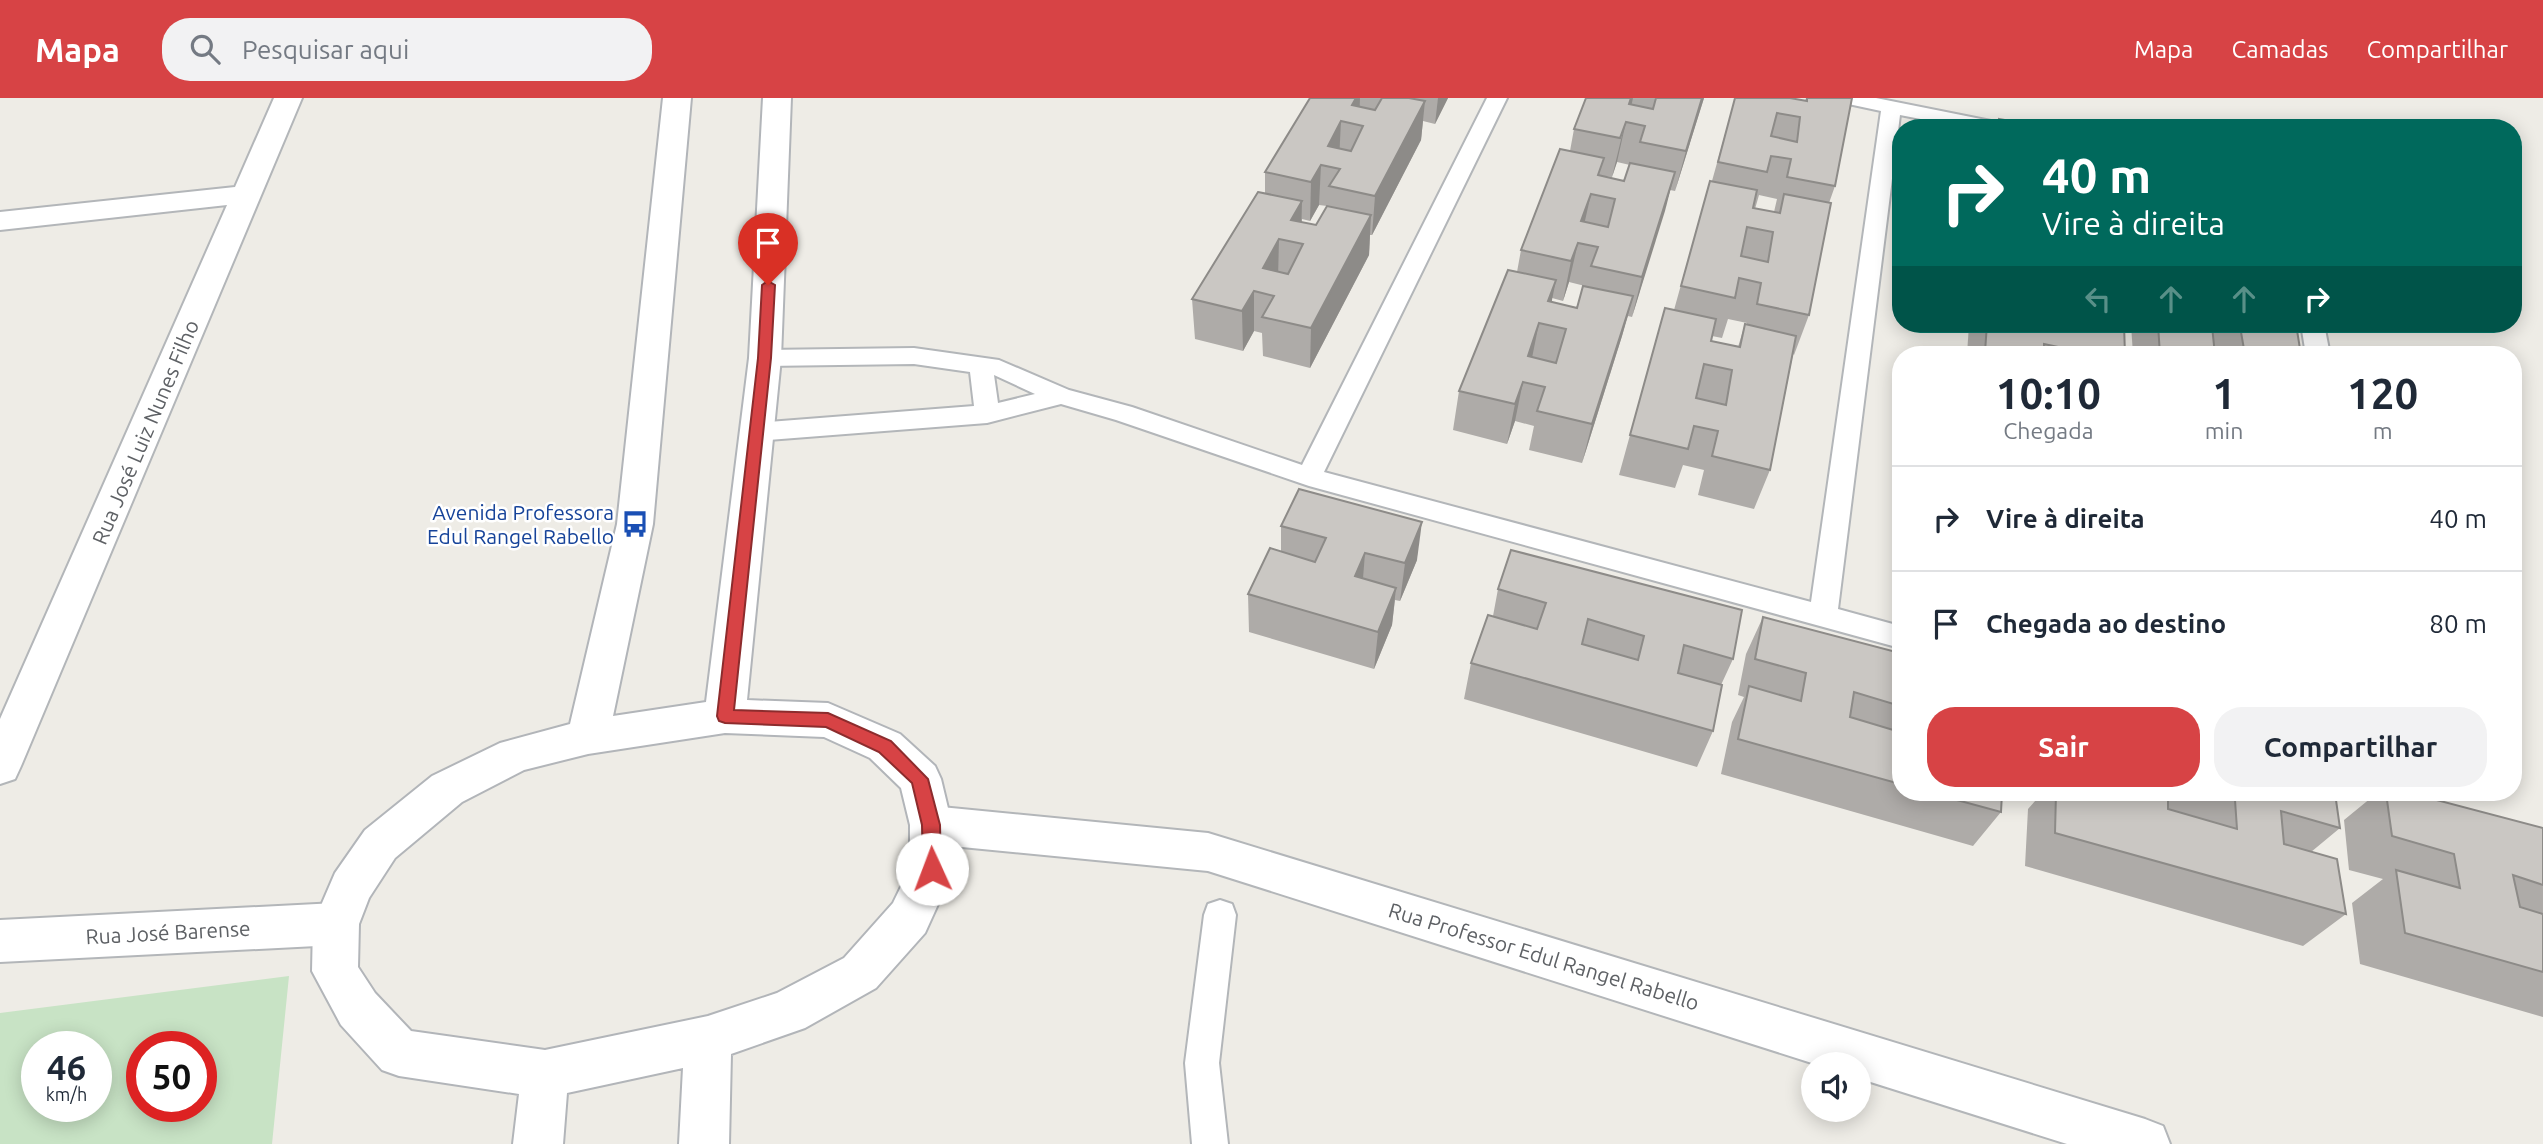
<!DOCTYPE html>
<html lang="pt">
<meta charset="utf-8">
<style>
body{margin:0;font-family:Ubuntu,sans-serif;background:#f2f2f3;color:#1f2937;height:100vh;display:flex;flex-direction:column;font-size:26px;white-space:nowrap}
*{box-sizing:border-box;margin:0}
p{font-size:23px;color:#747a83}
.icon{flex:none;width:38px;height:38px;fill:none;stroke:currentColor;stroke-width:2;stroke-linecap:round;stroke-linejoin:round}
.map{position:relative;flex:1;overflow:hidden}
.drawer{position:absolute;left:1892px;top:248px;width:630px;height:455px;display:flex;flex-direction:column;background:#fff;border-radius:28px;box-shadow:0 4px 18px #0003}
.drawer>*{flex:none}
.banner{position:absolute;left:1892px;top:21px;width:630px;height:214px;border-radius:28px;box-shadow:0 4px 18px #0003;background:#00695c;color:#fff;overflow:hidden}
.buttons{position:absolute;left:1801px;top:954px;display:grid;gap:14px}
.buttons a{display:grid;place-items:center;width:70px;height:70px;border-radius:50%;background:#fff;box-shadow:0 4px 18px #0003;font-size:35px}
.speed{position:absolute;left:21px;top:933px;display:flex;gap:14px;font-size:35px;font-weight:700;text-align:center}
.speed>*{display:grid;place-content:center;width:91px;height:91px;border-radius:50%;background:#fff;box-shadow:0 4px 18px #0003;line-height:1}
.speed small{font-size:18px;font-weight:400}
.speed .limit{border:10px solid #d22;background:#fff;color:#111}
.pin{position:absolute;display:grid;place-items:center;width:60px;height:60px;color:#fff;margin:-72px -30px;border-radius:50% 50% 50% 0;rotate:-45deg;box-shadow:0 0 7px #0007}
.pin .icon{rotate:45deg}
.me{position:absolute;width:77px;margin:-38px;rotate:358deg;stroke-linejoin:round;filter:drop-shadow(0 0 5px #0008)}
.turn{display:flex;align-items:center;gap:24px;height:147px;padding:0 35px;font-size:32px}
.turn .icon{width:91px;height:91px;stroke-width:2.5}
.turn b{display:block;font-size:49px;line-height:60px}
.lanes{display:flex;align-items:center;height:66px;padding:0 35px;background:#0003;justify-content:center;gap:35px;direction:ltr}
.lanes .off{opacity:.35}
.eta{display:flex;justify-content:space-evenly;align-items:center;height:119px;text-align:center}
.eta b{font-size:42px;font-weight:600;line-height:49px}
.button{display:flex;gap:14px;margin-top:auto;padding:14px 35px}
.button a{flex:1;height:80px;border-radius:28px;background:#d74345;color:#fff;font-size:28px;font-weight:600;line-height:80px;text-align:center}
.button a+a{background:#f2f2f3;color:#1f2937}
ul{padding:0;list-style:none}
li{display:flex;align-items:center;gap:21px;height:105px;padding:0 35px;border-top:2px solid #e0e1e3}
li div{flex:1}
li b{display:block;font-size:26px}
li em{font-style:normal}
header{display:flex;align-items:center;gap:42px;box-sizing:border-box;height:98px;padding:0 35px;background:#d74345;color:#fff}
header strong{font-size:33px}
nav{display:flex;gap:38px;margin-inline-start:auto;font-size:24px}
.search{width:490px;height:63px;background:#f2f2f3;display:flex;align-items:center;gap:18px;box-sizing:border-box;padding:0 24px;border-radius:28px;color:#747a83;font-size:26px}
.map>svg:first-child{display:block}
.green{fill:#c8e3c5;fill-rule:evenodd}
.lines{fill:none;stroke-linecap:round;stroke-linejoin:round}
.service-casing{stroke:#b3b6b9;stroke-width:4}
.minor-casing{stroke:#b3b6b9;stroke-width:4}
.secondary-casing{stroke:#b2b5b9;stroke-width:4}
.service{fill:#fff;fill-rule:evenodd}
.minor{fill:#fff;fill-rule:evenodd}
.secondary{fill:#fff;fill-rule:evenodd}
.wall{fill:#aeaba8;fill-rule:evenodd}
.shaded-wall{fill:#8d8b88}
.building{fill:#cac7c3;stroke:#8d8b88;stroke-width:2;fill-rule:evenodd}
.route{fill:#d74345;stroke:#8c2c2d;stroke-width:2}
.labels{text-anchor:middle;dominant-baseline:central;stroke-width:5;stroke-linejoin:round;paint-order:stroke}
.street-label{font-size:21px;fill:#5e6165;stroke:#fff}
.transit-label{font-size:21px;fill:#164399;stroke:#fff;text-anchor:end}
</style>
<header>
<strong>Mapa</strong>
<div class="search"><svg class="icon" aria-label="search" viewBox="0 0 24 24"><circle cx="10" cy="10" r="6"/><path d="M15 15l6 6"/></svg>Pesquisar aqui</div>
<nav><a>Mapa</a><a>Camadas</a><a>Compartilhar</a></nav>
</header>
<div class="map">
<svg width="2543" height="1046" viewBox="0 0 2543 1046">
<rect width="100%" height="100%" fill="#eeece6"/>
<!-- green -->
<path class="green" d="M289,878L272,1046H0V915ZM37,948H96V1008H37ZM142,948H201V1008H142Z"/>
<g class="lines">
<defs>
<g id="service">
<path d="M1487,0H1507L1324,374L1811,504L1881,13L1839,4L1836,0H1876L2006,26L2009,30H1967L1900,17L1838,511L1900,528V550L1309,388L1116,322L1061,306L987,325L756,343L747,340L743,334L747,328L756,325L974,308L970,274L914,266L765,268L757,266L753,260L757,254L765,252L914,250L999,262L1069,292L1132,309L1302,367ZM994,277L1035,296L998,305Z"/>
<polygon points="2301,226 2324,226 2330,257 2306,257"/>
<polygon points="1220,802 1232,806 1236,817 1219,965 1228,1046 1192,1046 1185,965 1204,817 1208,806"/>
</g>
<g id="minor">
<polygon points="274,0 302,0 21,668 15,681 0,686 0,621 227,107 0,132 0,114 235,89"/>
<polygon points="931,708 1208,735 2145,1021 2163,1028 2170,1046 2067,1046 1858,980 1858,966 1815,966 1208,773 931,746 916,740 910,727 916,714"/>
<polygon points="336,805 352,811 359,826 352,841 336,847 0,864 0,822"/>
</g>
<path id="secondary" d="M663,0H691L653,426L613,618L706,604L749,260L763,0H791L781,260L747,602L828,605L900,636L935,668L941,681L952,727L954,771L925,835L876,890L805,930L731,956L729,1046H679L683,970L567,995L563,1046H513L519,996L399,978L382,972L341,927L312,873L313,826L335,775L365,732L432,678L500,645L570,626L617,426ZM725,635L824,639L870,660L901,690L910,727V770L893,805L844,860L777,895L708,918L545,952L411,933L375,895L358,869L359,826L369,800L395,760L462,704L524,672L588,656Z"/>
</defs>
<!-- service casing -->
<use href="#service" class="service-casing"/>
<!-- minor casing -->
<use href="#minor" class="minor-casing"/>
<!-- secondary casing -->
<use href="#secondary" class="secondary-casing"/>
<!-- service -->
<use href="#service" class="service"/>
<!-- minor -->
<use href="#minor" class="minor"/>
<!-- secondary -->
<use href="#secondary" class="secondary"/>
</g>
<!-- wall -->
<g class="wall">
<path d="M1310,0H1448L1435,26L1423,23L1421,42L1372,137H1370L1369,157L1310,270L1263,258L1262,235L1254,233L1243,253L1195,241L1192,201L1265,95V74ZM1319,107L1327,108L1316,127L1302,124V121L1310,123Z"/>
<path d="M1586,0H1704L1675,93L1670,92L1632,219L1628,218L1622,238L1582,365L1529,352L1534,328L1515,323L1507,346L1453,332L1459,293L1517,174L1521,152L1570,53L1574,31ZM1617,64L1630,67L1624,83L1601,78L1612,79ZM1569,184L1585,188L1577,210L1552,204V200L1563,203Z"/>
<path d="M1735,0L1805,3L1806,0H1852L1835,88L1829,105L1809,217L1794,257L1793,256L1770,372L1754,411L1698,397L1704,372L1683,367L1675,390L1619,377L1665,210L1674,212L1699,122L1710,83H1712ZM1759,97L1777,101L1774,114L1755,111ZM1728,221L1747,225V227L1745,226L1738,249L1711,243L1712,238L1722,240Z"/>
<polygon points="1969,226 2124,226 2125,257 1967,257"/>
<polygon points="2131,226 2296,226 2301,257 2133,257"/>
<polygon points="1281,428 1417,462 1400,503 1395,502 1392,527 1374,571 1249,534 1248,496 1281,454"/>
<polygon points="1511,452 1733,561 1721,587 1713,633 1697,669 1464,601 1471,565 1493,518 1498,491"/>
<polygon points="1763,519 1900,555 1900,695 2002,695 2001,714 1973,748 1721,676 1732,624 1744,599 1738,597 1746,556"/>
<polygon points="2042,695 2335,695 2340,730 2311,754 2346,816 2303,848 2025,768 2028,711"/>
<polygon points="2377,695 2410,695 2543,730 2543,919 2360,866 2352,805 2383,781 2349,772 2344,722"/>
</g>
<!-- shaded-wall -->
<g class="shaded-wall">
<polygon points="1356,0 1360,0 1359,27 1352,7"/>
<polygon points="1438,0 1448,0 1435,26"/>
<polygon points="1631,0 1633,0 1628,23 1626,24 1617,64 1612,79"/>
<polygon points="1702,0 1704,0 1675,93 1686,53"/>
<polygon points="1425,3 1421,42 1372,137 1375,98"/>
<polygon points="1341,23 1339,63 1328,48"/>
<polygon points="1321,67 1319,107 1310,123 1311,84"/>
<polygon points="1675,74 1665,113 1632,219 1642,179"/>
<polygon points="1591,96 1582,136 1578,145 1569,184 1563,203 1571,163 1581,123"/>
<polygon points="1302,103 1301,143 1291,122"/>
<polygon points="1371,117 1369,157 1310,270 1311,230"/>
<polygon points="1279,141 1278,181 1263,170"/>
<polygon points="1556,182 1548,222 1548,203"/>
<polygon points="1254,193 1254,233 1243,253 1242,213"/>
<polygon points="1633,198 1622,238 1582,365 1592,326"/>
<polygon points="1539,225 1531,265 1528,258"/>
<polygon points="1523,284 1515,323 1507,346 1515,306"/>
<polygon points="1422,424 1417,462 1400,503 1405,465"/>
<polygon points="1365,455 1362,493 1355,478"/>
<polygon points="1396,490 1392,527 1374,571 1378,534"/>
</g>
<!-- building -->
<g class="building">
<path d="M1310,0H1356L1352,7L1375,12L1382,0H1409L1425,3L1375,98L1329,88L1340,71L1321,67L1311,84L1265,74ZM1341,23L1363,28L1351,53L1328,48Z"/>
<polygon points="1586,0 1631,0 1629,6 1653,11 1656,0 1702,0 1686,53 1640,44 1645,28 1626,24 1620,40 1574,31"/>
<path d="M1735,0H1790L1807,3V0H1852L1835,88L1787,79L1791,61L1771,58L1767,74L1718,64ZM1777,15L1800,19L1797,44L1771,38Z"/>
<polygon points="1999,21 2046,29 2046,30 1999,30"/>
<path d="M1560,51L1604,60L1598,77L1624,83L1630,65L1675,74L1642,179L1591,168L1598,149L1578,145L1571,163L1521,152ZM1591,96L1615,101L1608,129L1581,123Z"/>
<path d="M1710,83L1757,92L1753,110L1780,115L1784,96L1831,105L1809,217L1757,206L1761,185L1739,180L1735,200L1681,188ZM1747,129L1773,134L1768,164L1741,158Z"/>
<path d="M1258,94L1302,103L1291,122L1316,127L1327,108L1371,117L1311,230L1262,219L1274,198L1254,193L1242,213L1192,201ZM1279,141L1303,146L1288,176L1263,170Z"/>
<path d="M1508,172L1556,182L1548,203L1577,210L1583,188L1633,198L1592,326L1537,313L1545,289L1523,284L1515,306L1459,293ZM1539,225L1566,231L1556,265L1528,258Z"/>
<path d="M1665,210L1716,221L1711,243L1740,249L1745,226L1796,238L1770,372L1712,358L1718,333L1694,328L1688,351L1630,337ZM1704,266L1732,272L1726,307L1696,300Z"/>
<polygon points="1987,226 2064,226 2070,227 2070,226 2124,226 2125,257 2068,257 2068,251 2044,246 2044,257 1999,257 1985,254"/>
<polygon points="2158,226 2296,226 2301,257 2245,257 2241,234 2212,228 2215,257 2160,257"/>
<polygon points="1299,391 1422,424 1405,465 1365,455 1355,478 1396,490 1378,534 1248,496 1270,450 1315,464 1326,440 1281,428"/>
<path d="M1511,452L1742,512L1733,561L1684,547L1678,575L1722,587L1713,633L1471,565L1488,517L1537,531L1546,505L1498,491ZM1588,521L1644,538L1638,562L1582,546Z"/>
<polygon points="1763,519 1900,555 1900,608 1854,594 1850,619 1900,634 1900,686 1738,641 1749,588 1801,603 1806,575 1755,561"/>
<polygon points="1931,695 2002,695 2001,714"/>
<polygon points="2056,695 2168,695 2168,711 2237,731 2235,702 2209,695 2335,695 2340,730 2281,713 2284,746 2337,761 2346,816 2055,735"/>
<polygon points="2386,695 2410,695 2543,730 2543,787 2513,777 2520,809 2543,816 2543,874 2405,835 2396,772 2460,790 2454,756 2392,738"/>
</g>
<!-- route -->
<polygon class="route" points="768,183 775,187 771,260 734,612 828,615 891,643 928,681 940,727 941,771 939,777 932,779 926,777 923,771 922,727 912,685 879,654 826,629 725,625 719,623 717,618 758,260 762,187"/>
<!-- icons -->
<defs>
<symbol id="bus-bare" viewBox="-9 -9 18 18"><path d="M-5-6H5V4H4V6H2V4H-2V6H-4V4H-5ZM-3.5-4V0h7V-4ZM-3.5 1.2v1.5H-2V1.2ZM2 1.2v1.5H3.5V1.2Z" fill="#1a4fb4" stroke="#fff" stroke-width="2.5" paint-order="stroke"/></symbol>
</defs>
<g fill-rule="evenodd">
<use href="#bus-bare" x="616" y="407" width="38" height="38"/>
</g>
<g class="labels">
<!-- street labels -->
<g class="street-label">
<text transform="translate(145 334) rotate(-67)">Rua José Luiz Nunes Filho</text>
<text transform="translate(168 834) rotate(-3)">Rua José Barense</text>
<text transform="translate(1544 858) rotate(17)">Rua Professor Edul Rangel Rabello</text>
</g>
<!-- transit labels -->
<g class="transit-label">
<text x="614" y="414">Avenida Professora<tspan x="614" dy="24">Edul Rangel Rabello</tspan></text>
</g>
</g>
</svg>
<div class="buttons">
<a><svg class="icon" aria-label="sound" viewBox="0 0 24 24"><path d="M4 9h4l5-4v14l-5-4H4zM17 9q2 3 0 6"/></svg></a>
</div>
<div class="speed"><div>46<small>km/h</small></div><div class="limit">50</div></div>
<div class="pin" style="left:768px;top:187px;background:#d93025"><svg class="icon" aria-label="arrive" viewBox="0 0 24 24"><path d="M6 21V4h12l-3 4 3 4H6"/></svg></div>
<svg class="me" style="left:932px;top:771px" viewBox="-20 -20 40 40"><circle r="19" fill="#fff"/><path d="M0-13L10 11 0 6-10 11z" fill="#d74345"/></svg>
<div class="banner">
<div class="turn"><svg class="icon" aria-label="right" viewBox="0 0 24 24"><path d="M7 20v-9h11M14 6l5 5-5 5"/></svg><div><b>40 m</b>Vire à direita</div></div>
<div class="lanes"><svg class="icon off" aria-label="left" viewBox="0 0 24 24"><path d="M17 20v-9H6M10 6l-5 5 5 5"/></svg><svg class="icon off" aria-label="ahead" viewBox="0 0 24 24"><path d="M12 20V5M6 11l6-6 6 6"/></svg><svg class="icon off" aria-label="ahead" viewBox="0 0 24 24"><path d="M12 20V5M6 11l6-6 6 6"/></svg><svg class="icon" aria-label="right" viewBox="0 0 24 24"><path d="M7 20v-9h11M14 6l5 5-5 5"/></svg></div>
</div>
<section class="drawer">
<div class="eta">
<div><b>10:10</b><p>Chegada</p></div>
<div><b>1</b><p>min</p></div>
<div><b>120</b><p>m</p></div>
</div>
<ul>
<li><svg class="icon" aria-label="right" viewBox="0 0 24 24"><path d="M7 20v-9h11M14 6l5 5-5 5"/></svg><div><b>Vire à direita</b></div><em>40 m</em></li>
<li><svg class="icon" aria-label="arrive" viewBox="0 0 24 24"><path d="M6 21V4h12l-3 4 3 4H6"/></svg><div><b>Chegada ao destino</b></div><em>80 m</em></li>
</ul>
<div class="button"><a>Sair</a><a>Compartilhar</a></div>
</section>
</div>
